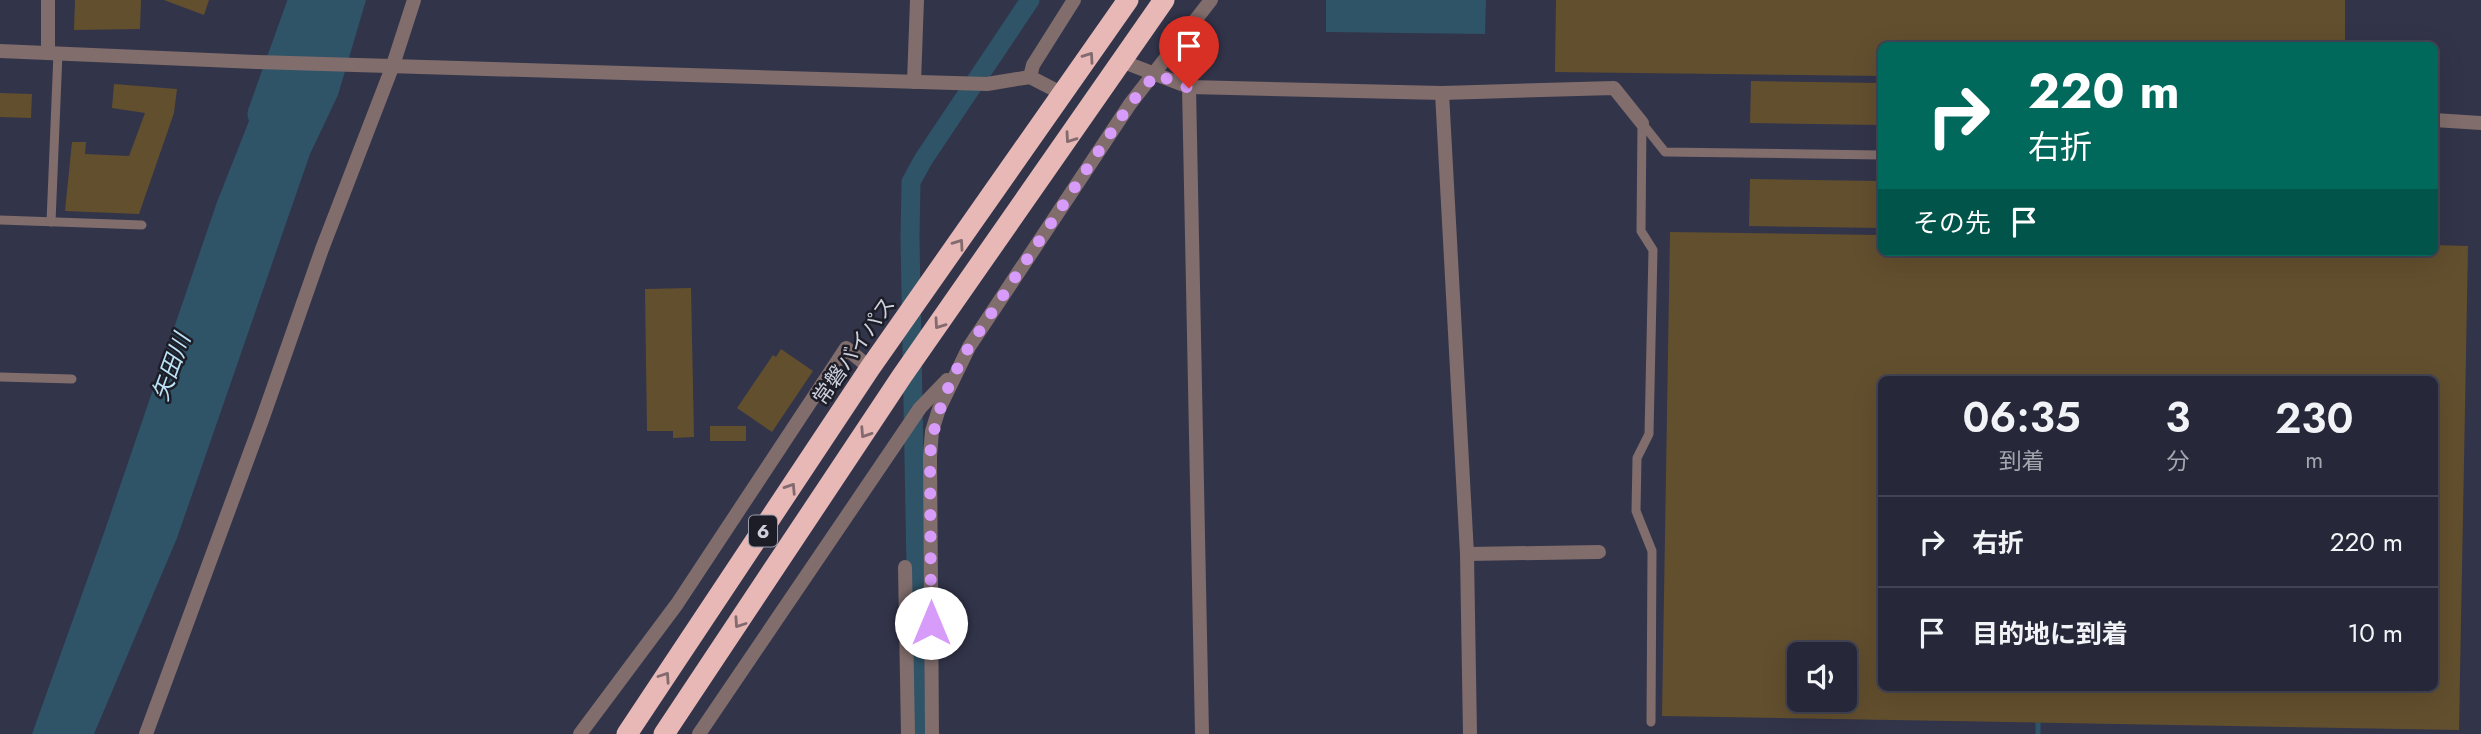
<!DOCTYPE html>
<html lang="ja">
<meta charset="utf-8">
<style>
body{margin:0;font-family:Jost,"Noto Sans JP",sans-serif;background:#323343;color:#f1f3f6;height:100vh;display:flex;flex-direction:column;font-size:26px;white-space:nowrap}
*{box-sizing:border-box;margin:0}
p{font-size:23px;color:#a4a5ae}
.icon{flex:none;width:38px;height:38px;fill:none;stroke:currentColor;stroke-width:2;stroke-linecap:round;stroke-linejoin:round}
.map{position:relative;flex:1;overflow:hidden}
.side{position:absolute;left:1878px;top:376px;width:560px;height:315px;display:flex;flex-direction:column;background:#262738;border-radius:10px;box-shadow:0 7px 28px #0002,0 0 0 2px #424453}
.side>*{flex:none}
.guide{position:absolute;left:1878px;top:42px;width:560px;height:214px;border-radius:10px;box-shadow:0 7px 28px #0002,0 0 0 2px #424453;background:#00695c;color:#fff;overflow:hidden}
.tools{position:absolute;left:1787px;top:642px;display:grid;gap:14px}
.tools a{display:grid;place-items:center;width:70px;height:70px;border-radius:10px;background:#262738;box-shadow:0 7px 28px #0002,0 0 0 2px #424453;font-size:35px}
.pin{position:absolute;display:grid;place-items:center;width:60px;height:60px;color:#fff;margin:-72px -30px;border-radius:50% 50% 50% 0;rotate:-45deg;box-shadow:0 0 7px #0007}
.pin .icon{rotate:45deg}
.me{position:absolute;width:77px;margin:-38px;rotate:0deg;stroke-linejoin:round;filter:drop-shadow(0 0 5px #0008)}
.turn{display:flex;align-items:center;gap:24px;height:147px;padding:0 35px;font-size:32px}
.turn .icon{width:91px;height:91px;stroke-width:2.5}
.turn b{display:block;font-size:49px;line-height:60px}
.then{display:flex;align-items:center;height:66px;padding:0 35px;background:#0003;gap:14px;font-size:26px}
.eta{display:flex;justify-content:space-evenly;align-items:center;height:119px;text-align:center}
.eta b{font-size:42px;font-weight:600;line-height:49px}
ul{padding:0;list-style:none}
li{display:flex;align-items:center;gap:21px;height:91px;padding:0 35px;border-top:2px solid #424453}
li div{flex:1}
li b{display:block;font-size:26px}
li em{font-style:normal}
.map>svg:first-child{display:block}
.water{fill:#2f5367}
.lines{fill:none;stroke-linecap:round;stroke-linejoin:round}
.stream{stroke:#2f5367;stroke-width:5}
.canal{stroke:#2f5367;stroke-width:19}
.river{stroke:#2f5367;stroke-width:33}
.building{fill:#624f2e;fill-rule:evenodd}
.lane{stroke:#806d6c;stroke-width:9}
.street{stroke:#806d6c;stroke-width:14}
.highway{stroke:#e7b8b6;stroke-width:21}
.oneway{stroke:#826a6e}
.route{stroke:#d79bf9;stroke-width:12;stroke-dasharray:0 21.6}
.labels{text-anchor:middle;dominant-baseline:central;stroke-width:5;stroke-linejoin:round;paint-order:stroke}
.shield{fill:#1c1d27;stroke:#999aa7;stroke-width:2}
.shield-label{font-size:19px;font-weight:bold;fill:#ced0de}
.street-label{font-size:21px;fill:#ced0de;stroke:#1c1d27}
.water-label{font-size:23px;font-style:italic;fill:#bce2f8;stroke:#1c1d27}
</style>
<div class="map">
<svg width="2481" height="734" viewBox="0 0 2481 734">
<rect width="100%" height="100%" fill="#32344a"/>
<!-- water -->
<g class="water">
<polygon points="302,0 366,0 338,95 310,154 177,538 94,734 32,734 105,530 217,202 249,121 283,66"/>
<polygon points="1326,0 1486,0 1485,34 1326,32"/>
</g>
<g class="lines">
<!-- stream -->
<polyline class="stream" points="2038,716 2038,734"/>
<!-- canal -->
<polyline class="canal" points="919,734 910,238 911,182 923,160 1030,0"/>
<!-- river -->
<polyline class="river" points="264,114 305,0"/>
</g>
<!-- building -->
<g class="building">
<polygon points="75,0 141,0 140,29 74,30"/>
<polygon points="164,0 209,0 204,15"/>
<polygon points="1556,0 2345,0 2345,46 1881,46 1881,76 1555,72"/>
<polygon points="1751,81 1881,83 1881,125 1750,123"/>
<polygon points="114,84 177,89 174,113 139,214 65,211 72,142 86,142 85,154 129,156 145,113 112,108"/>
<polygon points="0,93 32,94 31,118 0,117"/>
<polygon points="1750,179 1881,181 1881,228 1749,226"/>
<path d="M1670,232L1881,235V252H2434V245L2468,246L2459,730L1662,716ZM1881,380H2434V688H1881ZM1799,654H1844V700H1799Z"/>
<polygon points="691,288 694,437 673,438 673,431 647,431 645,289"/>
<polygon points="781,349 813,371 772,432 737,408 773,355 776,357"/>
<rect x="710" y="426" width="36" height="15"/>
</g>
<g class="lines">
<!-- lane -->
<g class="lane">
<polyline points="1642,123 1641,231 1653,250 1649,434 1637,458 1636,511 1652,551 1651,722"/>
<polyline points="1642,123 1665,152 1881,155"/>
<polyline points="0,220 142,225"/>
<polyline points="51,222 58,53"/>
<polyline points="0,377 72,379"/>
</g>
<!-- street -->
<g class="street">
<polyline points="0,51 257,62 987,84 1030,77 1063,94"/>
<polyline points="48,53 48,0"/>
<polyline points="1121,61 1189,87 1442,93 1614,88 1642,123"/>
<polyline points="1030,77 1033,65 1074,0"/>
<polyline points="914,82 917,0"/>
<polyline points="1189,87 1202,734"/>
<polyline points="1442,93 1467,554 1470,734"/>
<polyline points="2434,120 2481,123"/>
<polyline points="1467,554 1599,552"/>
<polyline points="905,567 908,734"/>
<polyline points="146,734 262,420 322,249 393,65 414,0"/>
<polyline points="580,734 677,604 846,348 870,368"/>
<polyline points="699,734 920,408 947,380"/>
<polyline points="932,734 930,456 932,431 939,409 969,347 1130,104 1211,0"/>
</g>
<!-- highway -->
<g class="highway">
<polyline points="627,734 870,368 1128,0"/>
<polyline points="664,734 902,376 1164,0"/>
</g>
</g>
<!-- one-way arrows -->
<defs><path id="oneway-chevron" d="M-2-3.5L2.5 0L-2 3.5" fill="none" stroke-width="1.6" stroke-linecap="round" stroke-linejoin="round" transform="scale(1.75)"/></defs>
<g class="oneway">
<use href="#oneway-chevron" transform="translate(1089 57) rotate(-55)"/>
<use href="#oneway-chevron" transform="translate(1070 138) rotate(125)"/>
<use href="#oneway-chevron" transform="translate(959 244) rotate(-55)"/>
<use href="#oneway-chevron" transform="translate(939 324) rotate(125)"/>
<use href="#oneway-chevron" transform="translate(865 433) rotate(123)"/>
<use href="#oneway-chevron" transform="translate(791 488) rotate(-57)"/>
<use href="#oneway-chevron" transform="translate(739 623) rotate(124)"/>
<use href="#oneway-chevron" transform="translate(665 677) rotate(-56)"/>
</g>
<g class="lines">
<!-- route -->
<path class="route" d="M931,623L930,456C934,416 949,382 969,347L1130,104L1156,74L1189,88"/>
</g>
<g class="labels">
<!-- shield labels -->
<rect class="shield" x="749" y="515.5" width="28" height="31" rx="5"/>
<g class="shield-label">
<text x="763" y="531">6</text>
</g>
<!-- street labels -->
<g class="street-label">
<text transform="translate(854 351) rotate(-55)">常磐バイパス</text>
</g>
<!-- water labels -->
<g class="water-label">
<text transform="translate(171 367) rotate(-70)">矢田川</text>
</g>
</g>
</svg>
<div class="tools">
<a><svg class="icon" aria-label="sound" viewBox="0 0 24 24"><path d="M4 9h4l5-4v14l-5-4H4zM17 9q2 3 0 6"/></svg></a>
</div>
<div class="pin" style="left:1189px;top:88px;background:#d93025"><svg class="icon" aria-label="arrive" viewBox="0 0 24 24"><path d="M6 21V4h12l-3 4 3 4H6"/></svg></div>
<svg class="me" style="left:931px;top:623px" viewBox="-20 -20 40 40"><circle r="19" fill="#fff"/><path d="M0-13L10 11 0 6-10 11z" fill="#d79bf9"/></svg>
<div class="guide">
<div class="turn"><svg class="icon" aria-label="right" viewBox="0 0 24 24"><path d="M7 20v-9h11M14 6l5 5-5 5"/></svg><div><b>220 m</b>右折</div></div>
<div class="then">その先<svg class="icon" aria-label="arrive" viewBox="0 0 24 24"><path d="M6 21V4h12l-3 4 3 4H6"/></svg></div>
</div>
<section class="side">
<div class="eta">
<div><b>06:35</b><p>到着</p></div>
<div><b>3</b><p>分</p></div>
<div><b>230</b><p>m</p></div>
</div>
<ul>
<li><svg class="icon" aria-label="right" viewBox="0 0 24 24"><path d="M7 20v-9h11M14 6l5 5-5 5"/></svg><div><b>右折</b></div><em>220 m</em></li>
<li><svg class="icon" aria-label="arrive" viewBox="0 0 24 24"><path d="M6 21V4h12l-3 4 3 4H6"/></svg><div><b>目的地に到着</b></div><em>10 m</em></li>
</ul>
</section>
</div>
